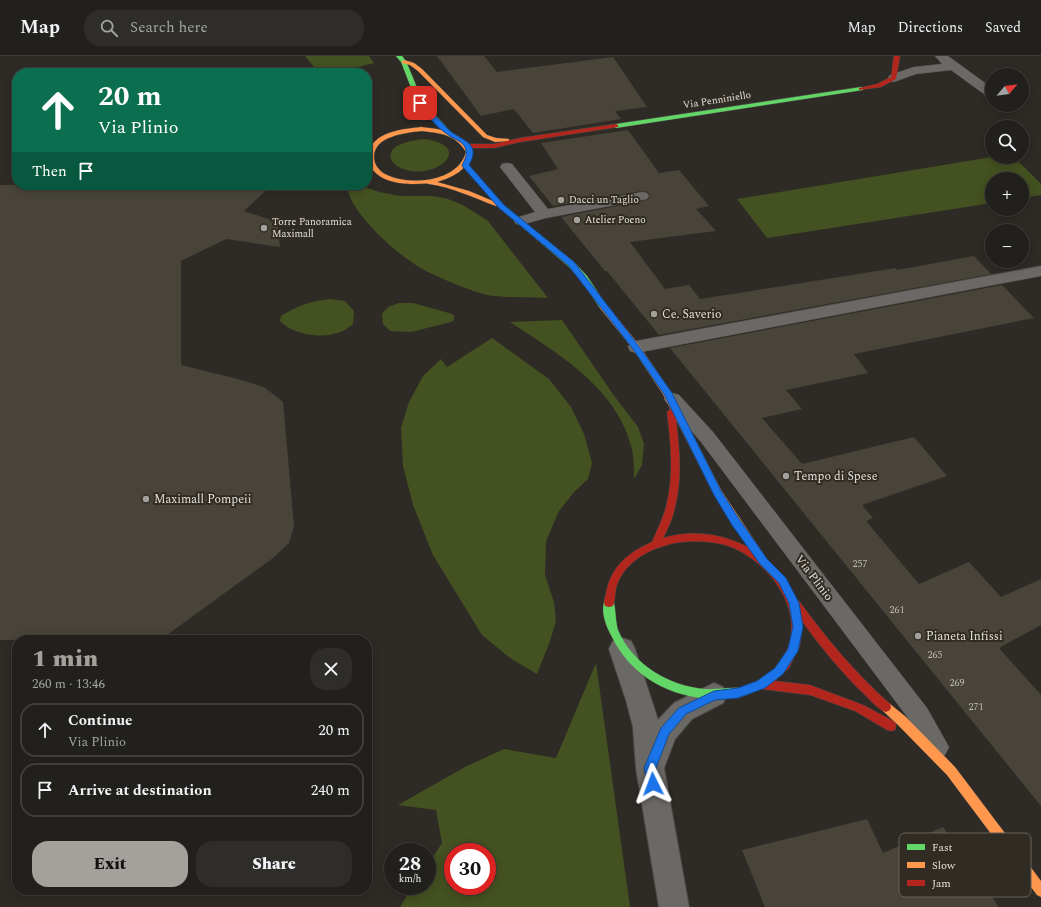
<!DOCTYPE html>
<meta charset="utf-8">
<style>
body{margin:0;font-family:Spectral,serif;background:#2e2d29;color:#f1f3f6;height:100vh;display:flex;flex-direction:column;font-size:15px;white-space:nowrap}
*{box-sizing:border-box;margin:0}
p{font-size:13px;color:#a2a3a3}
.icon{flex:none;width:22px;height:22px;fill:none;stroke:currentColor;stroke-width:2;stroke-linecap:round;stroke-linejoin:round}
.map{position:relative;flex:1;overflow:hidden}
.details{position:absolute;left:12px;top:579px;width:360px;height:260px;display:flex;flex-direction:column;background:#22201c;border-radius:16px;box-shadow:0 2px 10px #0003,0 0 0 1px #3f3e3b}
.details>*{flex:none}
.banner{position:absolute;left:12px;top:12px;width:360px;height:122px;border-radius:16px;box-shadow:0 2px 10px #0003,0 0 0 1px #3f3e3b;background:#0b6e4f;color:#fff;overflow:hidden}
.needle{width:26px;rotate:61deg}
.fabs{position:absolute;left:985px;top:12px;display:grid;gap:8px}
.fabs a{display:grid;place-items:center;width:44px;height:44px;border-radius:50%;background:#22201c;box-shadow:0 2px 10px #0003,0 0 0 1px #3f3e3b;font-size:20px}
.speed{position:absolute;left:384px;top:787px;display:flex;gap:8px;font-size:20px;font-weight:700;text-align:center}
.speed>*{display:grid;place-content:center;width:52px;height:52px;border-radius:50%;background:#22201c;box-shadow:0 2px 10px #0003,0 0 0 1px #3f3e3b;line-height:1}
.speed small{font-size:10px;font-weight:400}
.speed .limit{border:6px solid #d22;background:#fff;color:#111}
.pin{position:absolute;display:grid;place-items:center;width:34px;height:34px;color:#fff;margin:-17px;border-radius:8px;box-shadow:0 2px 6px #0006}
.me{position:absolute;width:44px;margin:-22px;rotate:357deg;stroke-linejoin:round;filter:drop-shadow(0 0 3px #0008)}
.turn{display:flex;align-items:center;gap:14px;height:84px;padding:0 20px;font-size:18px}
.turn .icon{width:52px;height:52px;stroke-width:2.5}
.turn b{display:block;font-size:28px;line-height:34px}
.then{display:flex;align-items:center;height:38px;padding:0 20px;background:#0003;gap:8px;font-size:15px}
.round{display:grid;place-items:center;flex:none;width:42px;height:42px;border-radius:16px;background:#2e2d29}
.summary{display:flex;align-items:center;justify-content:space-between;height:68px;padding:0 20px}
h1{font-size:24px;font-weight:800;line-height:30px;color:#a4a19c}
.button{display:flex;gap:8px;margin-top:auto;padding:8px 20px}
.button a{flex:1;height:46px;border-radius:16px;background:#a4a19c;color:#111;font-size:16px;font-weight:800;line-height:46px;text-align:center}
.button a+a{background:#2e2d29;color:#f1f3f6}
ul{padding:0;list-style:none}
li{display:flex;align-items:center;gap:12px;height:54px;margin:0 8px 6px;padding:0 12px;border:2px solid #3f3e3b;border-radius:16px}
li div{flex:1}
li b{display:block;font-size:15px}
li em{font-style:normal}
header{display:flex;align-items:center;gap:24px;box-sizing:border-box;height:56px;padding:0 20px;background:#22201c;border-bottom:1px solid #3f3e3b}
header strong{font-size:19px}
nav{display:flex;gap:22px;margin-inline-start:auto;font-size:14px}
.search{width:280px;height:36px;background:#2e2d29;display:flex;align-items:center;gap:10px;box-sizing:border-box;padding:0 14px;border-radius:16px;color:#a2a3a3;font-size:15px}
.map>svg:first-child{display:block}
.green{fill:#445120;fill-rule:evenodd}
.building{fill:#484439}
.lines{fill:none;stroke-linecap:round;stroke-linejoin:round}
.lane-casing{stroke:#4b4944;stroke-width:1}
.street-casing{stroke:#4b4944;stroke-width:2}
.fast-casing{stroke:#4b4944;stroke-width:1}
.slow-casing{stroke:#4b4944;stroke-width:1}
.jam-casing{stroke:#4b4944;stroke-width:1}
.lane{fill:#6b6966;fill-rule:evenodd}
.street{fill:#6b6966;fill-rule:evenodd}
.fast{fill:#63d668;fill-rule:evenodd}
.slow{fill:#ff974d;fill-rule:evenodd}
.jam{fill:#b3261e;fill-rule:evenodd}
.route{fill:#1a73e8;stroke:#114b97}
.poi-dot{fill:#a4a19c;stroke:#312c23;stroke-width:1.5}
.labels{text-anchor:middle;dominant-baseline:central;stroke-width:4;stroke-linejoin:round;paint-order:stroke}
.far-street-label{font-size:10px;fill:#e4e1db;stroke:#312c23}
.far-poi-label{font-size:10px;fill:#e4e1db;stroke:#312c23;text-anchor:start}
.number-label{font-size:10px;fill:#bdbab2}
.poi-label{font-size:12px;fill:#e4e1db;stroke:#312c23;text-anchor:start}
.street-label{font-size:12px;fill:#e4e1db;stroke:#312c23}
.key{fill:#312c23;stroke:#67625a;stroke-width:1}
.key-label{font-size:11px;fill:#e4e1db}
</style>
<header>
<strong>Map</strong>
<div class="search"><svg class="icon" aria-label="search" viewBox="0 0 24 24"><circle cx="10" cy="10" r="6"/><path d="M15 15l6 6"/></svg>Search here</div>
<nav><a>Map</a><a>Directions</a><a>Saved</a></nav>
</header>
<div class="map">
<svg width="1041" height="851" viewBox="0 0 1041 851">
<rect width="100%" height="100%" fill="#2e2b26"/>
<!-- green -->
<g class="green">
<polygon points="305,0 369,0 374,7 336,17 319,17"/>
<path d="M424,83C476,90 436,125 403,113C398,111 393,108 391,103C386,88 414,84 424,83Z"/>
<polygon points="992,101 1014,101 1041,128 1041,139 1022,142 1022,123 992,123 992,147 767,182 737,143"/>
<path d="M347,129H359L379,136L400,140H433L448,143L463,149L488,165L548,242C531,241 502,242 487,239C468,234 445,224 428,216C403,204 348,157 347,129Z"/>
<path d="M330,243L345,245L354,255L353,268C348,272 343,276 337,277C320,283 292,278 280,265L281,260C296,250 312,245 330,243Z"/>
<polygon points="399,247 413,247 449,257 454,259 454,264 451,266 411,276 390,275 383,268 382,258 388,251"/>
<path d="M562,264L615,341L638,371L644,388L642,409L634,423C634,413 634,402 632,393C617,331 558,298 510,266Z"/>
<polygon points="492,282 549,323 571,351 584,378 592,407 588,423 574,436 559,455 546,485 545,519 554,546 556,565 550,585 537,618 510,602 482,579 433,499 413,449 403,410 401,372 409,346 423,320 441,303 447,311"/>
<path d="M596,607L630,851H400L413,830H427V810L442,787L436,754L398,749L465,711L504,693L556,702ZM453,796H487V830H453Z"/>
</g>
<!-- building -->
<g class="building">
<polygon points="437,0 484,0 497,16 613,1 647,51 615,55 621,63 533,77 514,53 481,60"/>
<polygon points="628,74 659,117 679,114 709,150 696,153 716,175 630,186 665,233 689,229 700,243 896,212 897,214 974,200 991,218 659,279 607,215 605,215 561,161 647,144 650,141 648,136 642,135 553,150 529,120 558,113 541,87"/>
<polygon points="0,129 272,129 244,155 277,166 280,191 226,183 181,205 181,309 234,322 264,331 283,346 294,470 289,487 273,502 160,584 0,584"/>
<polygon points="1002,229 1034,262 854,298 868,317 786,334 802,353 762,362 802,408 914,381 947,420 862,449 873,462 866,465 919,528 969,506 1001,541 1041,523 1041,569 999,592 1041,639 1041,750 670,292"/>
<polygon points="867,763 883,797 943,771 999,851 765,851 742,794"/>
</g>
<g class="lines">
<defs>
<g id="lane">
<polygon points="935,0 948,0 992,32 992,42 988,41 951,14 916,18 894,26 890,25 888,22 890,19 914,11 942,8"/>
<polygon points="507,107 512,108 548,153 642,136 647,137 649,140 647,143 642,144 546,162 521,169 516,168 514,165 516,162 535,156 500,111 502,108"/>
<polygon points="1041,210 1041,220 636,297 630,295 628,291 630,287 636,285"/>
<polygon points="673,337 679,339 713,376 927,652 949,691 945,699 937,702 929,699 911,666 701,386 667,347 664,343 667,339"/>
</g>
<polygon id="street" points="622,582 631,585 635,593 658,664 674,647 714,627 723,631 727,639 723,647 692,663 675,683 664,712 689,851 659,851 636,712 633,671 626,644 609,593 613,585"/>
<g id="fast">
<polygon points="396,0 402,0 406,5 423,46 451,76 451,78 447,78 417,47 401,6"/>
<polygon points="861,31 863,32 863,34 616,72 613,70 616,68"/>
<polygon points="465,107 467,108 504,150 574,206 587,220 607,250 606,252 600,252 581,224 568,210 500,152 463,110 463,108"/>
<path d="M609,543L613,544C616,551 615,564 618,574C633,609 669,630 705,633C716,634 736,630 745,633L746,636L745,639C735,643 724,643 715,643C670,642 630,620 611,579C606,570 600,554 605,544Z"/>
</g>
<g id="slow">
<polygon points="404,4 414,7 422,13 487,79 496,82 509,83 509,85 495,86 483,81 418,15 410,9 402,7 402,5"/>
<path d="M421,71C444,74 459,74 472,96C468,114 453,121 437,126L469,135L500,148V150H496C474,142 452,131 429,128C425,127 419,128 414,128C399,128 379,125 371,111C368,105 367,99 370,93C377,75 405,73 421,71ZM421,75C440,77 455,78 466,96C458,127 407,131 383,117C378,113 374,108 374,101C374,80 405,77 421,75Z"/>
<polygon points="600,248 606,248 639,289 670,335 721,434 762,496 764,499 762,502 759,503 756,502 714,438 663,338 633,293 600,252"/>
<polygon points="886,646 890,648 906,661 955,711 1041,825 1041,841 1037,839 947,719 898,669 882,654 881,651 882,648"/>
</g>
<g id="jam">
<polygon points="894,0 900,0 896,23 881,31 859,34 859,32 877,28 891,21"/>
<polygon points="616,68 618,69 618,71 520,86 494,92 467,92 464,90 467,88 494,88 520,82"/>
<path d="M671,353L675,356C679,387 683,420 675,451C673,462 668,472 663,482C707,469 754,485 783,520C788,527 792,536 796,544L799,545C826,582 855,617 890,648L891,651L890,654L886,656C878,653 871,645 865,639C841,616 820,590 801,564L800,589L789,612L775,625L810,629L863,649L895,666L896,670L895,674L891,675L887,674L855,655L810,639L761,633L741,641L737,639L736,636L737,633C746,629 758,626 765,621C816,582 786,519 738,494C719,484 686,483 667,489C652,493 638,500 628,511C622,517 618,525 616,532C615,538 615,544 613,550L609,551L605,550C603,546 605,542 606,538C610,511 629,496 652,486C657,474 663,463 666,451C674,421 671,387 667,356Z"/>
</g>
</defs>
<!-- lane casing -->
<use href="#lane" class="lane-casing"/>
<!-- street casing -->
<use href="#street" class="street-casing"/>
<!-- fast casing -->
<use href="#fast" class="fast-casing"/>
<!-- slow casing -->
<use href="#slow" class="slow-casing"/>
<!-- jam casing -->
<use href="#jam" class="jam-casing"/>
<!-- lane -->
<use href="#lane" class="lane"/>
<!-- street -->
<use href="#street" class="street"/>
<!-- fast -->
<use href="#fast" class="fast"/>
<!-- slow -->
<use href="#slow" class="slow"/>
<!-- jam -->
<use href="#jam" class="jam"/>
</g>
<!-- route -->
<path class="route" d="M418,46H422C431,55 440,65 449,74C461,85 482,86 469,109L504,149L574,206L638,289L672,337L721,435L739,463L767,503L786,522L799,547L803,571L798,595L783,618L765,632L738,642L715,644L686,658L669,678L656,712L659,728L657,731L653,733L649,731L644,712L661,672L679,652L714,635L738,632L757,625L775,612L788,593L793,571L789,547L779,527L760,508L732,469L714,439L664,338L633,293L568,209L499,152L463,111L462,109C465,104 468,98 465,91C461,84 453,83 447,78C436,71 427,58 418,49Z"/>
<!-- markers -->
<g class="poi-dot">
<circle cx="561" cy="144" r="4"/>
<circle cx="577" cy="164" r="4"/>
<circle cx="264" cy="172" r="4"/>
<circle cx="654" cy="258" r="4"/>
<circle cx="786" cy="420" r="4"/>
<circle cx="146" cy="443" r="4"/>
<circle cx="918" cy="580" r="4"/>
</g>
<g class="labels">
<!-- far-street labels -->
<g class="far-street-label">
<text transform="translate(717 44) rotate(-9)">Via Penniniello</text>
</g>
<!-- far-poi labels -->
<g class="far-poi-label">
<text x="569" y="144">Dacci un Taglio</text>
<text x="585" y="164">Atelier Poeno</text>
<text x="272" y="166">Torre Panoramica<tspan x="272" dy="12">Maximall</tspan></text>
</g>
<!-- number labels -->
<g class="number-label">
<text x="860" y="508">257</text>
<text x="897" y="554">261</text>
<text x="935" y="599">265</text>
<text x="957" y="627">269</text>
<text x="976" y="651">271</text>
</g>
<!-- poi labels -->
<g class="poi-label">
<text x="662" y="258">Ce. Saverio</text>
<text x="794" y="420">Tempo di Spese</text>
<text x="154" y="443">Maximall Pompeii</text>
<text x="926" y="580">Pianeta Infissi</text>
</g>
<!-- street labels -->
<g class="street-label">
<text transform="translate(814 522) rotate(53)">Via Plinio</text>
</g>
</g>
<!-- legend -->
<rect x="899" y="777" width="132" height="64" rx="6" class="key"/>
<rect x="907" y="788" width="18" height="6" fill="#63d668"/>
<rect x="907" y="806" width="18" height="6" fill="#ff974d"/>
<rect x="907" y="824" width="18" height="6" fill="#b3261e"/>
<g class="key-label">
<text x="932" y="795">Fast</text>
<text x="932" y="813">Slow</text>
<text x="932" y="831">Jam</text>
</g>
</svg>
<div class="fabs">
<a><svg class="needle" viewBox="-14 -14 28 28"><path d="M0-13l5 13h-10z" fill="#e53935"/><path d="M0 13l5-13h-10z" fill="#a2a3a3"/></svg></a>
<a><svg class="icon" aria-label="search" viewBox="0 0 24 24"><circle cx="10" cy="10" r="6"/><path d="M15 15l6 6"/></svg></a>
<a>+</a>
<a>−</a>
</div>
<div class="speed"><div>28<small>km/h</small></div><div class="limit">30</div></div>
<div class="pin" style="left:420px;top:47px;background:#d93025"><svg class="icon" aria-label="arrive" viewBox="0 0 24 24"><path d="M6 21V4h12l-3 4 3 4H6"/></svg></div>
<svg class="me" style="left:653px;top:728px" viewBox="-20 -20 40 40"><path d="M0-17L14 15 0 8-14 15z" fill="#1a73e8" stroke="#fff" stroke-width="4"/></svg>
<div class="banner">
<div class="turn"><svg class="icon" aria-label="ahead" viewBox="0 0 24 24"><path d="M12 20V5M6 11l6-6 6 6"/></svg><div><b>20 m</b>Via Plinio</div></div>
<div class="then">Then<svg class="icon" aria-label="arrive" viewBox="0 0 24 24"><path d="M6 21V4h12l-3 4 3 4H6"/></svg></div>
</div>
<section class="details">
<div class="summary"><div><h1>1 min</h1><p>260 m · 13:46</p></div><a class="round"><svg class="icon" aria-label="close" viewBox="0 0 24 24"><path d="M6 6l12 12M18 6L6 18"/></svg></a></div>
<ul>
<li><svg class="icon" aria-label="ahead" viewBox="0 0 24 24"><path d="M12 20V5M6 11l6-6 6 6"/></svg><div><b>Continue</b><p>Via Plinio</p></div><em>20 m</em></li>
<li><svg class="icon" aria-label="arrive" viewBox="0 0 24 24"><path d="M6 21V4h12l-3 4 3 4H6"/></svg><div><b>Arrive at destination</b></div><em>240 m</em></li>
</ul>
<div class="button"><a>Exit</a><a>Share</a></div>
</section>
</div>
